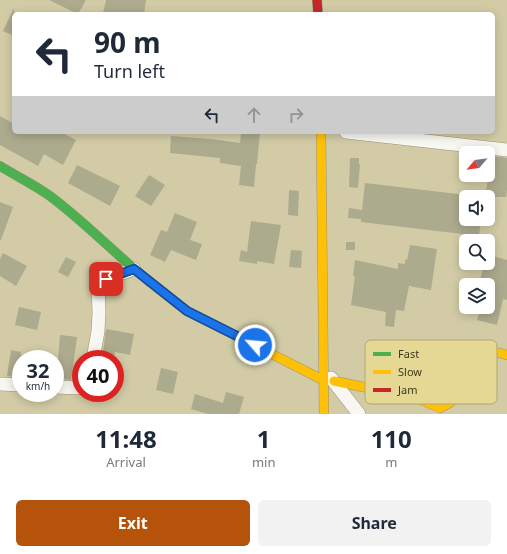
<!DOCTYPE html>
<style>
body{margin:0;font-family:"Noto Sans",sans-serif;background:#f2f2f3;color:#1f2937;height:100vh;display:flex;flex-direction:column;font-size:15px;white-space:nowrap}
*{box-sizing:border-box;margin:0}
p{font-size:13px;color:#747a83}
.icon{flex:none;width:22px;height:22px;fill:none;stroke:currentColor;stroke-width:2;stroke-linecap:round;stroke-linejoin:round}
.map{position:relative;height:414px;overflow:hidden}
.panel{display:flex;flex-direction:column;background:#fff;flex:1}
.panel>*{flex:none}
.top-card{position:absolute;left:12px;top:12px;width:483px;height:122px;border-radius:6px;box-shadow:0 2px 10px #0003;background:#fff;color:#1f2937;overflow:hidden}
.needle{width:26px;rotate:242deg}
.tools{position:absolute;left:459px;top:146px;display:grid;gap:8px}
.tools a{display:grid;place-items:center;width:36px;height:36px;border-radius:6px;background:#fff;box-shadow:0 2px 10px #0003;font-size:20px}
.speed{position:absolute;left:12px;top:350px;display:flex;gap:8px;font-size:20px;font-weight:700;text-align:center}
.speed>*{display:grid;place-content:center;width:52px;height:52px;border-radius:50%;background:#fff;box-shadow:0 2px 10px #0003;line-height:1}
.speed small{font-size:10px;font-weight:400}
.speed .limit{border:6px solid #d22;background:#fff;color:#111}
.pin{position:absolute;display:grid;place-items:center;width:34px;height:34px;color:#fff;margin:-17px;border-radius:8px;box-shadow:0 2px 6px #0006}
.me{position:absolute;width:44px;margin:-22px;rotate:297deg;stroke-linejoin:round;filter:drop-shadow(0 0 3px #0008)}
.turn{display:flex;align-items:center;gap:14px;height:84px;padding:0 16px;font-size:18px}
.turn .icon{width:52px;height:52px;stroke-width:2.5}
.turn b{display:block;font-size:28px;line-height:34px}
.lanes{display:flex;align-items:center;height:38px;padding:0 16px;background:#0003;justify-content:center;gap:20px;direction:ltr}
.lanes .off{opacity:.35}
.eta{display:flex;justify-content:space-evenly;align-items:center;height:68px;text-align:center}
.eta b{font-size:24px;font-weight:700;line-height:28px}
.primary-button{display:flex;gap:8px;margin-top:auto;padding:8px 16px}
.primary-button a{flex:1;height:46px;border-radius:6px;background:#b45309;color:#fff;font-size:16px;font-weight:700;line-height:46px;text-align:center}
.primary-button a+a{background:#f2f2f3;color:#1f2937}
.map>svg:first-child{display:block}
.building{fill:#acab8e}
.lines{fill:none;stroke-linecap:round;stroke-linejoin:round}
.street-casing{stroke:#989376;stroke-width:14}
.fast-casing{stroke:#989376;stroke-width:10}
.slow-casing{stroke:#989376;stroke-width:10}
.jam-casing{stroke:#989376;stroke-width:10}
.street{stroke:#f8f7f2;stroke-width:13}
.fast{stroke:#4caf50;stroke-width:9}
.slow{stroke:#ffc107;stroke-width:9}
.jam{stroke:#c62828;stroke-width:9}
.route-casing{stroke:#114b97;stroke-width:10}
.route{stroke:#1a73e8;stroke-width:7}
.key{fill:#e4d894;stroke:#b2a870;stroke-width:1}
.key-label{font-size:11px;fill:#3d381c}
</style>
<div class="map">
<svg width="507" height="414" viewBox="0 0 507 414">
<rect width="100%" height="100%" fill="#d2cba6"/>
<!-- building -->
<g class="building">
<polygon points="49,0 86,0 78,14"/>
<polygon points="106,0 146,0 144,14 109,14 103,13"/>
<polygon points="14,8 14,36 3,31"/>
<polygon points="0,116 14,124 14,132 61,132 76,140 63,165 44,154 38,166 0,145"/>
<polygon points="241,132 260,132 257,164 256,164 254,187 239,185 241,166 220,163 220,158 170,153 171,136 211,139 240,143"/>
<polygon points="492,156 507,158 507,190 506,197 485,197"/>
<polygon points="350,158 359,158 359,164 360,164 358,188 349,187"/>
<polygon points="77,165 120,186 110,206 68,183"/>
<polygon points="149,175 165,185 151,206 135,196"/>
<polygon points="365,183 466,195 466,219 481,219 479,236 361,222 361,219 348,218 349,208 362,210"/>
<polygon points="289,190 299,191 298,216 288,215"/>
<polygon points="0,202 13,207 1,240 0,240"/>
<polygon points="175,213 197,222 190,240 202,244 196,260 171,250 165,262 150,255 161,230 167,232"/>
<polygon points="251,221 281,225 274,264 257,261 257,264 239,261 241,250 247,252"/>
<rect x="346" y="242" width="9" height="8"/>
<polygon points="410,245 437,249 431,290 409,286 404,311 396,310 394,327 385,326 386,312 351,305 355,276 353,276 355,260 398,269 398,263 405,264 405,259 407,260"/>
<polygon points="291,250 302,251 301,268 289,267"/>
<polygon points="3,253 27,266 16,286 0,276 0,259"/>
<polygon points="488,255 507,260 507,300 503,299 497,325 477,320 481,307 488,307 488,285 479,285 484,263 488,263"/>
<polygon points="66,257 76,262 68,277 58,272"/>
<polygon points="19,307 41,312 37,330 15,325"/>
<polygon points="106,329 134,334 130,355 115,352 114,359 102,359"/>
<polygon points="60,335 77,337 71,380 55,378 55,359 58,359"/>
<polygon points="11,350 21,352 21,377 7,376"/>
<polygon points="161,368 178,372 173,394 156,390"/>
<polygon points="226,392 244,397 239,414 208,414 191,409 195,394 223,403"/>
</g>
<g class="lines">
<defs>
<g id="street">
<polyline points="346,132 507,150"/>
<polyline points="93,359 98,331 99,313 98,283 106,279 134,269"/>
<polyline points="331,378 359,414"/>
<polyline points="0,384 21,385"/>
<polyline points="55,387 81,388"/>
</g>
<path id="fast" d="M0,166C16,176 35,185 50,196C85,222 116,255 150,282"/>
<g id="slow">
<polyline points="321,132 324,414"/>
<polyline points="150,282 187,311 323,380"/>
<polyline points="334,381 417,398 440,408 451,402 465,354 475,347 507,355"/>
</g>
<polyline id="jam" points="317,0 318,14"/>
</defs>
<!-- street casing -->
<use href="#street" class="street-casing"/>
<!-- fast casing -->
<use href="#fast" class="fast-casing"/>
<!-- slow casing -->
<use href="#slow" class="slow-casing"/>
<!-- jam casing -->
<use href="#jam" class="jam-casing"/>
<!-- street -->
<use href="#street" class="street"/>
<!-- fast -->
<use href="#fast" class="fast"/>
<!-- slow -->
<use href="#slow" class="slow"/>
<!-- jam -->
<use href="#jam" class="jam"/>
</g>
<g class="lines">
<defs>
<polyline id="route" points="106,279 134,269 187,311 255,345"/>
</defs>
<!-- route casing -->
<use href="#route" class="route-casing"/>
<!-- route -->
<use href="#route" class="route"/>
</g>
<!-- legend -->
<rect x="365" y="340" width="132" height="64" rx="6" class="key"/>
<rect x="373" y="352" width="18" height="4" fill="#4caf50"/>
<rect x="373" y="370" width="18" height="4" fill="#ffc107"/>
<rect x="373" y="388" width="18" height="4" fill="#c62828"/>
<g class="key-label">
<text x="398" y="358">Fast</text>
<text x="398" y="376">Slow</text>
<text x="398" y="394">Jam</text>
</g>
</svg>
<div class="tools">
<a><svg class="needle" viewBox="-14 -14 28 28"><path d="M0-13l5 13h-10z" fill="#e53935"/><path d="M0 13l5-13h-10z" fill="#747a83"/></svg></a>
<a><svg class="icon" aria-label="sound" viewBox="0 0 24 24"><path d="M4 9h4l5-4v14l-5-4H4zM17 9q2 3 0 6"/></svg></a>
<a><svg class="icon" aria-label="search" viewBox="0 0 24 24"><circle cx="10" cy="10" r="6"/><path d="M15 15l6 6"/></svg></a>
<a><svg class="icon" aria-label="layers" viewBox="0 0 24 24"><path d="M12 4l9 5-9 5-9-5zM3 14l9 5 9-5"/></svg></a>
</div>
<div class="speed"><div>32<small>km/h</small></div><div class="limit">40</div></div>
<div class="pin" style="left:106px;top:279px;background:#d93025"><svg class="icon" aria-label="arrive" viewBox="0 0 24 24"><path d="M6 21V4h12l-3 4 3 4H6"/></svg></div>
<svg class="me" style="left:255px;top:345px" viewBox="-20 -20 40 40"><circle r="17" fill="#1a73e8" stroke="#fff" stroke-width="3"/><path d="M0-11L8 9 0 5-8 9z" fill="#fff"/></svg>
<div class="top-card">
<div class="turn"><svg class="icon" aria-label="left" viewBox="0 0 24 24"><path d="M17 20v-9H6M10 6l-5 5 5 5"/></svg><div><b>90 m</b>Turn left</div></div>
<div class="lanes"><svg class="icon" aria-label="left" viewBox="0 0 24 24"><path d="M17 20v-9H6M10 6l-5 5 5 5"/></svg><svg class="icon off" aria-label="ahead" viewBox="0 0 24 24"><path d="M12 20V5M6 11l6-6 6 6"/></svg><svg class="icon off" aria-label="right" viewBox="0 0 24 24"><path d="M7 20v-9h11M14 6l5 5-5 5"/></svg></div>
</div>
</div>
<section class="panel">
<div class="eta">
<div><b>11:48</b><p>Arrival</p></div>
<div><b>1</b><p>min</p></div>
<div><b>110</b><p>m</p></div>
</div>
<div class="primary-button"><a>Exit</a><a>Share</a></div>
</section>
